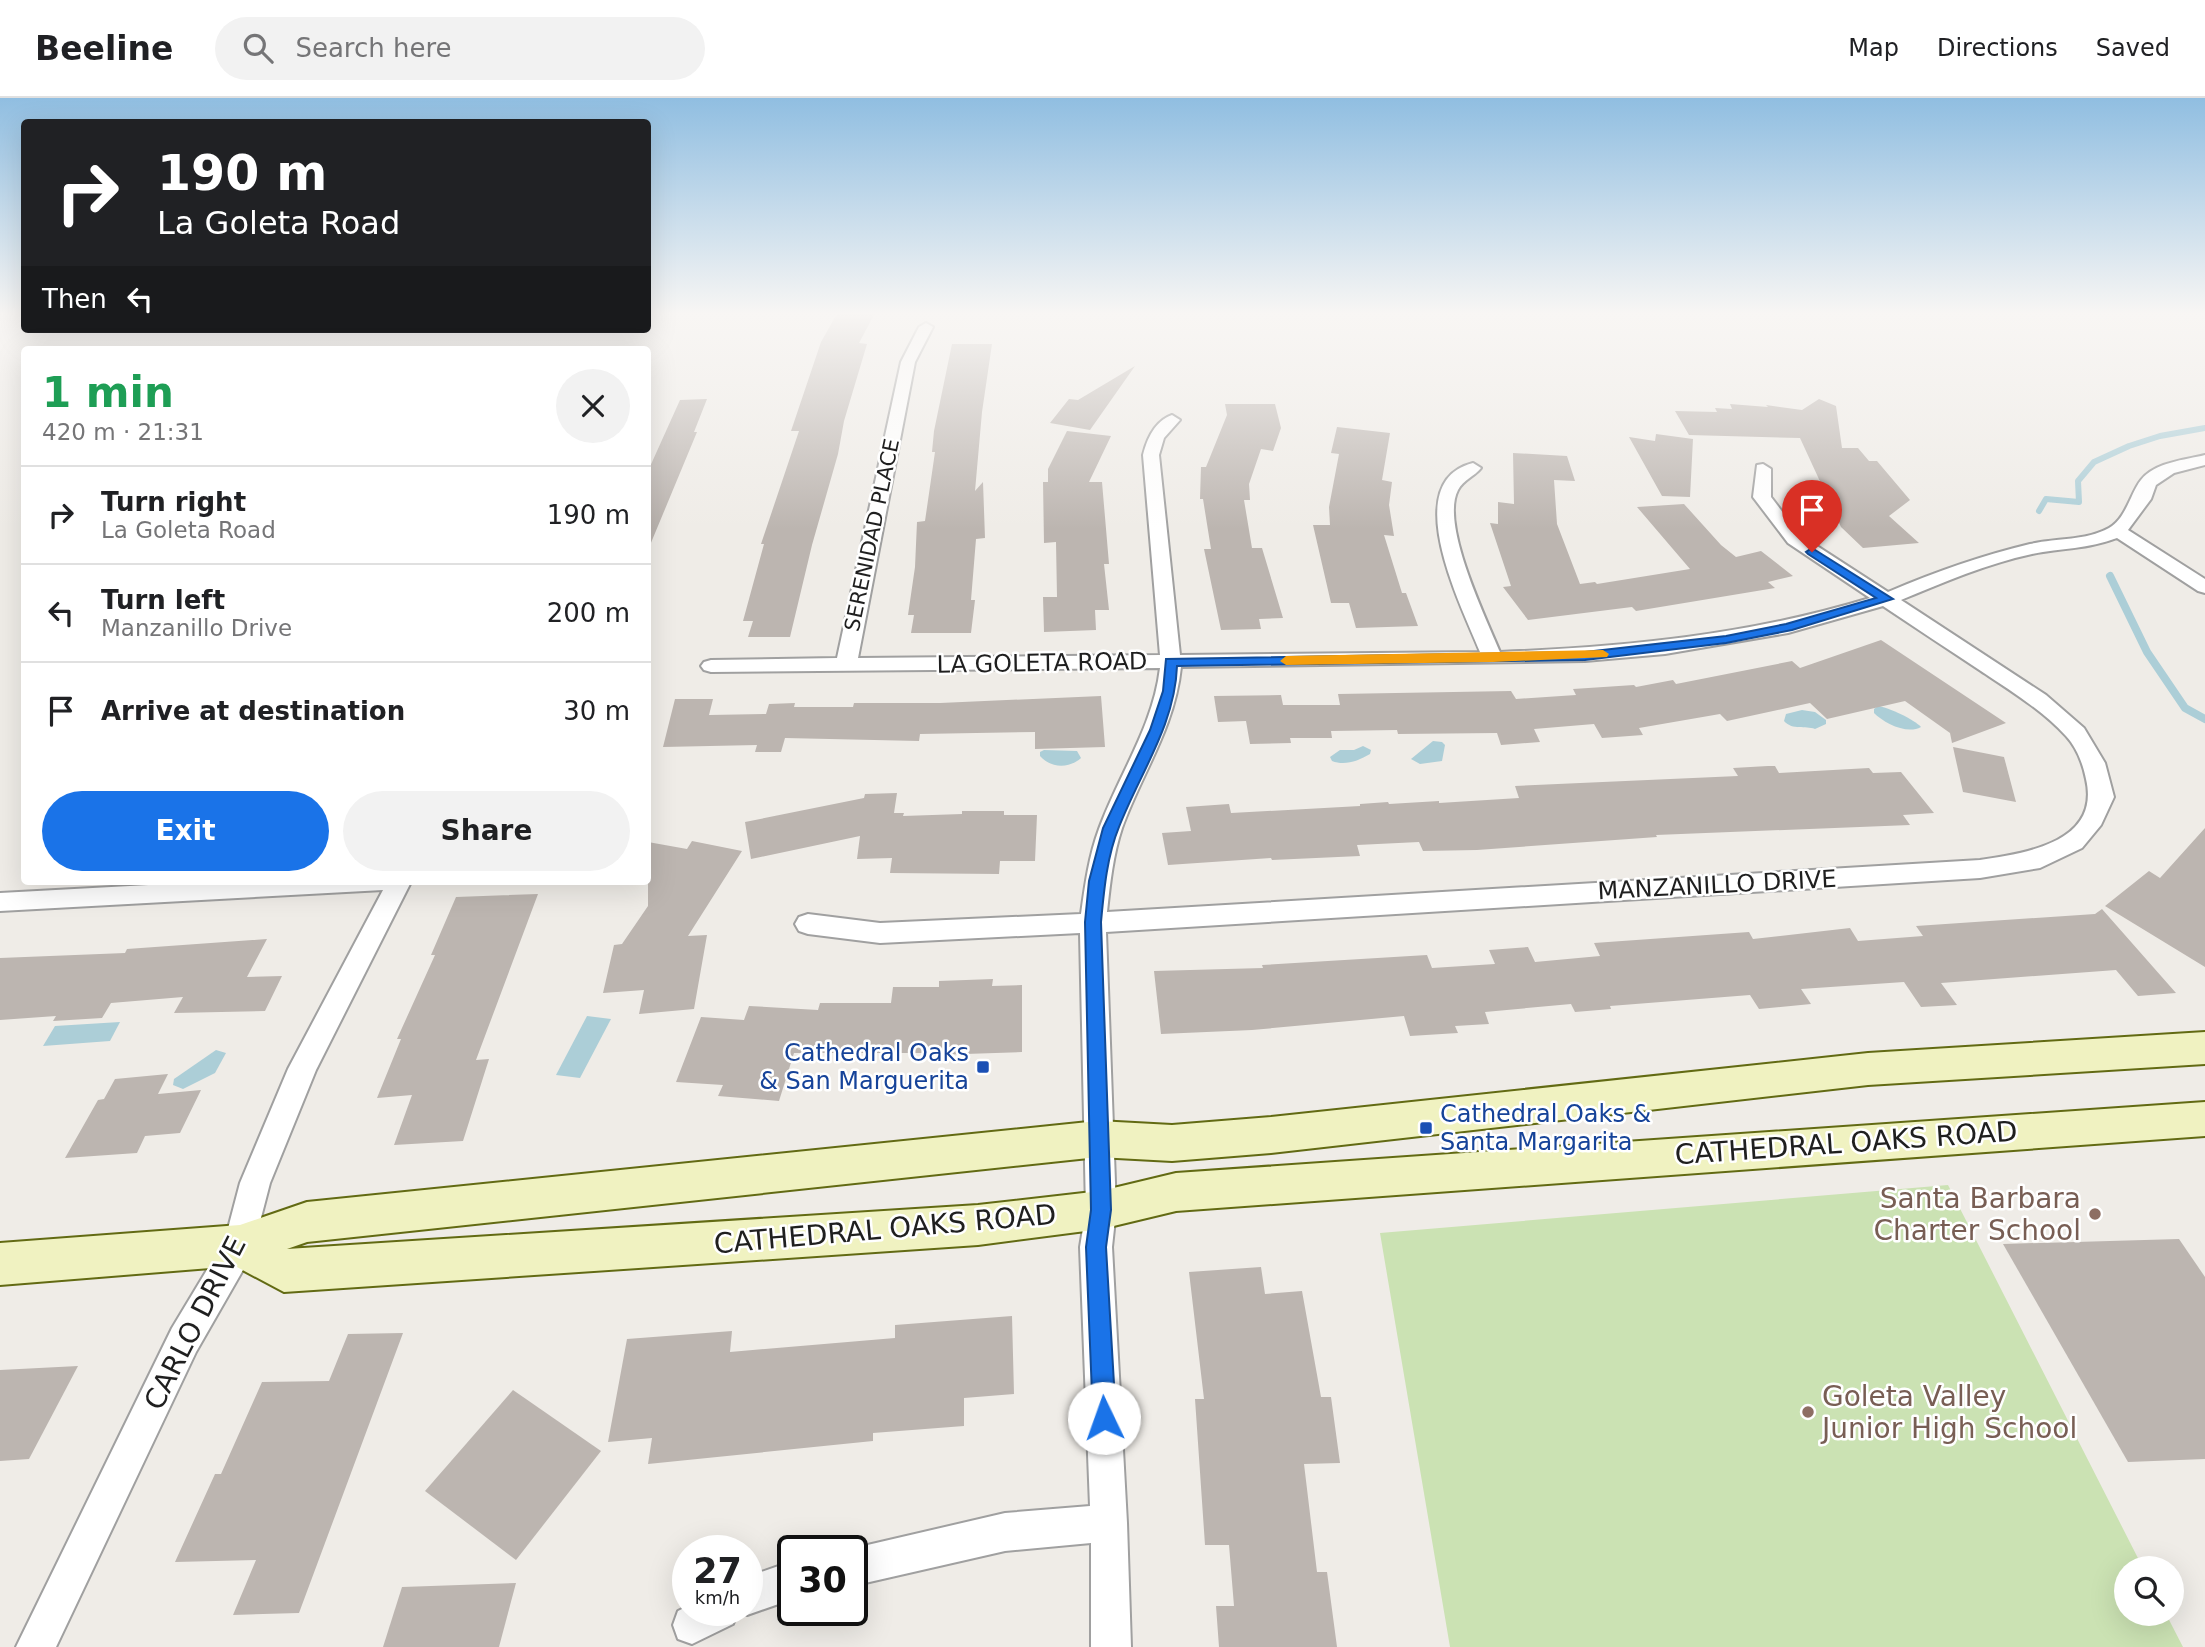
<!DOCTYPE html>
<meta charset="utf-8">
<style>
body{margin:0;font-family:"DejaVu Sans",sans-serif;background:#f2f2f2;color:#202124;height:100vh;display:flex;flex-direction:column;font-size:26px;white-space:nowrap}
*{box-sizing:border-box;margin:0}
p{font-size:23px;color:#757577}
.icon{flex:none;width:38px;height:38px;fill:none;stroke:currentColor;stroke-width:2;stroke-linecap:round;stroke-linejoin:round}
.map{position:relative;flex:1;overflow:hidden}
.sheet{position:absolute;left:21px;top:248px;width:630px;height:539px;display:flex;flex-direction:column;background:#fff;border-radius:7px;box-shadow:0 7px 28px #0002}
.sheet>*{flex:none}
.hud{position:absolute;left:21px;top:21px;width:630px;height:214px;border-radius:7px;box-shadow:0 7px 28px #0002;background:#202124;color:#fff;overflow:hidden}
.controls{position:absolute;left:2114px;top:1458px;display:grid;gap:14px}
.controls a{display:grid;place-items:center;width:70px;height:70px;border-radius:50%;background:#fff;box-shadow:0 7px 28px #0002;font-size:35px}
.speed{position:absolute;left:672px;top:1437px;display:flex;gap:14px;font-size:35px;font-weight:700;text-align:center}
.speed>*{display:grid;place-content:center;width:91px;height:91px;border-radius:50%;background:#fff;box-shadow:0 7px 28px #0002;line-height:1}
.speed small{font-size:18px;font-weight:400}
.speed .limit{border:4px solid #111;border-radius:10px;background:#fff;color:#111}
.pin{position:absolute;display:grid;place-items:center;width:60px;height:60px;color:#fff;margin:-72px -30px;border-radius:50% 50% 50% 0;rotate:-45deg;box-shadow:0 0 7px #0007}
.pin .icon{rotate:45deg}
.me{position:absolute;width:77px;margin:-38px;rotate:357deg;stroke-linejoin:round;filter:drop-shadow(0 0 5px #0008)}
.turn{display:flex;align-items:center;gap:24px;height:147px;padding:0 21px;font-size:32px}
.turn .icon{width:91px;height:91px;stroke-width:2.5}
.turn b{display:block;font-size:49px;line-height:60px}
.then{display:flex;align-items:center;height:66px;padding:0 21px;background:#0003;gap:14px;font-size:26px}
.round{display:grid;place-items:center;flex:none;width:74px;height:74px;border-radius:37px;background:#f2f2f2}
.headline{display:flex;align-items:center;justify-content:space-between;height:119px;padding:0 21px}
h1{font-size:42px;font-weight:700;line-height:52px;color:#1e9e55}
.cta{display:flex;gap:14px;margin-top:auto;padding:14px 21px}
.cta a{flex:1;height:80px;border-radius:42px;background:#1a73e8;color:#fff;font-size:28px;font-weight:700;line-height:80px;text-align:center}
.cta a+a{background:#f2f2f2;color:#202124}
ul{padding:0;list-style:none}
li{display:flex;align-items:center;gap:21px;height:98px;padding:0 21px;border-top:2px solid #e0e0e0}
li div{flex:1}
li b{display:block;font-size:26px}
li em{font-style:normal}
header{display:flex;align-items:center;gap:42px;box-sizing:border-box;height:98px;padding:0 35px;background:#fff;border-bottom:2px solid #e0e0e0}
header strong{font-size:33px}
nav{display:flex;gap:38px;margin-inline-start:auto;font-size:24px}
.search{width:490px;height:63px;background:#f2f2f2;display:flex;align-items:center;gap:18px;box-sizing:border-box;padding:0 24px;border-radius:38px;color:#757577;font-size:26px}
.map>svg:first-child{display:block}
.grass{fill:#cbe2b3}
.water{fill:#acced7}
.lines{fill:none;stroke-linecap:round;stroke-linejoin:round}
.stream-far1{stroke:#acced7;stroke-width:6}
.stream{stroke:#acced7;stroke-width:8}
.building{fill:#bcb5b0}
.minor-casing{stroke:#a0a0a0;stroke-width:4}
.secondary-casing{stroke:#626a13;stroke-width:4}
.minor{fill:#fff;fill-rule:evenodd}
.secondary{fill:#f0f2c1;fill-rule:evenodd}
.route{fill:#1a73e8;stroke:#114b97;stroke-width:2}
.slow{fill:#f59e0b}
.transit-dot{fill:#1a4fb4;stroke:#fff;stroke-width:2.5}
.education-dot{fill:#8d6e63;stroke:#fff;stroke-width:2.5}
.labels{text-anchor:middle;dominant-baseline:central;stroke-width:5;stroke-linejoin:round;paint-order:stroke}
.far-street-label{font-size:21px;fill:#1f1f1f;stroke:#fff}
.street-label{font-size:24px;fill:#1f1f1f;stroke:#fff}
.transit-label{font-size:24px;fill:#164399;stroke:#fff;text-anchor:end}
.near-street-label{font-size:28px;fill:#1f1f1f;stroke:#fff}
.near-education-label{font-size:28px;fill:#785e54;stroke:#fff;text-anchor:end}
</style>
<header>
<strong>Beeline</strong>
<div class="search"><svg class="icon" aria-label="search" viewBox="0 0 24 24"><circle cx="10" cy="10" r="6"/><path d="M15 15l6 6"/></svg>Search here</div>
<nav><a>Map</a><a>Directions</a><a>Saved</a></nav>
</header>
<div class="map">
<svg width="2205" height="1549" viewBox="0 0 2205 1549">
<rect width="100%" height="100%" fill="#efece7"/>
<!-- grass -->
<polygon class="grass" points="1948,1087 2143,1470 2126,1470 2126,1516 2166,1516 2183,1549 1450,1549 1380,1135"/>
<!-- water -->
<g class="water">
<path d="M1878,608C1888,609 1915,622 1921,629C1907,637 1884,625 1874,615V611Z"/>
<path d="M1802,612L1815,614L1826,622V626L1815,631C1805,627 1793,633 1784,623L1786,616Z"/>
<polygon points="1433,643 1442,644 1445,647 1442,663 1420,666 1411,661"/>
<path d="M1363,648L1371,652L1370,656C1358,663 1345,668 1332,663L1330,659L1340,652H1354Z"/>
<path d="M1044,652L1077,653L1081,660C1069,671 1050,670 1040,658V654Z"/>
<polygon points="587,918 611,921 580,980 556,977"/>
<polygon points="120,924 110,943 43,948 55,928"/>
<polygon points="216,952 226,955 215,975 183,991 173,987 174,981"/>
</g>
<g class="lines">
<!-- stream-far1 -->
<polyline class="stream-far1" points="2039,413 2046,401 2079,404 2078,383 2094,364 2129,348 2160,338 2205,330"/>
<!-- stream -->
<polyline class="stream" points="2110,478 2147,554 2185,610 2205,621"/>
</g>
<!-- building -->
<g class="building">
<polygon points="838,214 875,215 859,245 867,246 844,323 838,356 812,447 790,539 748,539 753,523 743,523 764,446 761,446 799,333 791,333 821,244"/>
<polygon points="952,246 992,246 982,314 975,393 983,384 985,440 976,441 971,502 975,502 971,535 911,535 914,517 908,517 915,469 917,424 925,423 935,354 932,354 934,333"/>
<polygon points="1135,268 1090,332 1050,325 1069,301 1078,302"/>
<polygon points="707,301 694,334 697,334 648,452 648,373 680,302"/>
<polygon points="1819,301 1836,308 1842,350 1858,350 1869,363 1877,363 1910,402 1889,418 1919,445 1863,450 1841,429 1800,340 1689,337 1675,313 1717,314 1715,310 1732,311 1730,306 1768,309 1766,307 1802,312"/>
<polygon points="1225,306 1275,306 1281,330 1273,353 1261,351 1249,386 1250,402 1244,402 1252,450 1262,450 1283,520 1259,521 1261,531 1221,532 1204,451 1211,451 1203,401 1200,401 1201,369 1206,369 1227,317"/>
<polygon points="1337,329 1390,335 1382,382 1392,384 1389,407 1394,438 1384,437 1402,495 1406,495 1418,528 1356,530 1349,505 1331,505 1313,427 1330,427 1329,409 1339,356 1331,355"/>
<polygon points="1067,333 1111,338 1089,384 1102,384 1109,466 1104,466 1109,512 1095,512 1096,532 1044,534 1043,499 1057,499 1056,444 1044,445 1043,384 1048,384 1048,371"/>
<polygon points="1656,336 1693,341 1690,399 1662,398 1629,339 1655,343"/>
<polygon points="1513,355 1567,358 1575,383 1554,382 1557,426 1580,486 1595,484 1597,486 1690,471 1637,409 1684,406 1721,447 1736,459 1761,453 1793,478 1768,484 1775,490 1636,513 1632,509 1528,522 1503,489 1511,488 1490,425 1498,426 1498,404 1514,406"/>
<polygon points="1881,542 2006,625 1952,645 1950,635 1905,603 1827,621 1810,605 1727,623 1720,616 1639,630 1643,637 1602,640 1594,626 1534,631 1540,644 1501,647 1497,635 1398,636 1397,632 1331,633 1332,640 1290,640 1291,645 1250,646 1246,623 1218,624 1214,598 1281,597 1283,607 1340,607 1338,596 1511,593 1516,601 1576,597 1573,591 1634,587 1636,589 1673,582 1676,586 1792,563 1800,570"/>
<polygon points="1101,598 1105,649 1035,651 1035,634 920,636 919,643 785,640 781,654 755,654 757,647 663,649 675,601 713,601 709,617 766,616 769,606 795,605 794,609 853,609 854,605 940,605"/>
<polygon points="1953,649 2004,659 2016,704 1963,694"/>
<polygon points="1768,668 1775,668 1779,675 1869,670 1873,675 1901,674 1934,715 1903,717 1910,727 1656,737 1657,739 1477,752 1423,753 1419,744 1357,747 1360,758 1272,762 1271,760 1168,767 1162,735 1191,733 1186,709 1229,706 1231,715 1360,708 1360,706 1388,704 1389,706 1439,703 1439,705 1519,700 1515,688 1738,678 1733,670"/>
<polygon points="897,695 894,715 904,715 903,718 962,716 962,713 1004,713 1004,717 1037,717 1035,763 1000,763 999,776 890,775 892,760 857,761 860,738 751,761 745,724 864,700 865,696"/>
<polygon points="2205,730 2205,869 2105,808 2149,773 2160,780"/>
<polygon points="692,743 742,753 688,838 707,837 694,911 639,916 644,892 603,895 614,847 622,846 648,808 648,744 687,751"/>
<polygon points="538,796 476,962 489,961 463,1043 394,1047 412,997 377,1000 401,941 397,941 435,857 431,857 456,799"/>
<polygon points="2102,811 2176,895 2138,898 2116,872 1941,885 1957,907 1921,909 1904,884 1801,891 1811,906 1759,911 1750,897 1610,908 1611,911 1575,914 1571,906 1485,914 1489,926 1455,928 1458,935 1410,938 1404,918 1252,932 1161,936 1154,873 1263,870 1262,867 1427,857 1432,870 1495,866 1489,852 1528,849 1535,864 1600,858 1594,845 1749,834 1753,841 1850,830 1858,843 1923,838 1916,828 2095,816"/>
<polygon points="267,841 247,879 282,878 265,913 174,915 183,899 111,905 102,920 53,923 56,918 0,922 0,860 125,855 127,851"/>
<polygon points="993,881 992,888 1022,887 1022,954 935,957 935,955 794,955 779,1003 718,998 723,987 676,984 701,919 744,922 749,908 818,912 820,905 891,905 893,889 939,889 939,883"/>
<polygon points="168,976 158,996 201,992 180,1035 145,1038 137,1055 65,1060 98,1002 104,1001 115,981"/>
<polygon points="2179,1141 2205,1179 2205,1361 2128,1364 2003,1146"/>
<polygon points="1261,1169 1265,1196 1302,1193 1321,1299 1331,1299 1340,1365 1304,1366 1317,1474 1327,1474 1337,1549 1219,1549 1216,1508 1234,1508 1229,1447 1205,1447 1195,1301 1204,1301 1189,1174"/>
<polygon points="1012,1218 1014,1296 964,1300 964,1328 873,1335 873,1343 648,1366 652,1340 608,1344 627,1241 732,1233 730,1254 895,1240 895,1227"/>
<polygon points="403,1235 299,1515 233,1517 256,1462 175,1464 215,1376 221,1376 262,1284 329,1283 348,1236"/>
<polygon points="78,1268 29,1361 0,1363 0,1272"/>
<polygon points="513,1292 601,1353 516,1462 425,1393"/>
<polygon points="516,1485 499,1549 383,1549 402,1489"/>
</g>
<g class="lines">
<defs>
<g id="minor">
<path d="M926,225L933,229L915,264L858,560L1160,557L1143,357C1147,341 1155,323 1172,317L1180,322L1164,340L1159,357L1180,557L1480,554C1463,511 1397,384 1473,365L1481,370C1475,378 1463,382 1458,392C1440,426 1486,520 1500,554C1626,549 1749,537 1870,500L1788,445L1753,399L1757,367L1763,366L1771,371V399L1800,437L1888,494C1935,474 1980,458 2030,446C2056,440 2085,443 2109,430C2126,421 2131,394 2141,382C2155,364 2185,362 2205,357V367L2174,375L2156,387L2151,401L2128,432L2205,481V495L2198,493L2117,440C2089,451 2061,450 2032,456C1986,466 1944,484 1901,502L2046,597L2084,630L2105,665L2114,699L2101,727L2082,750L2040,770L1980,780L1106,834L1116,1112L1112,1149L1127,1425L1131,1549H1091V1445L1005,1453L852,1488V1452H846L1005,1415L1090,1408L1080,1149L1086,1112L1080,835L880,845L808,836L799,833L795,826L799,819L808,816L880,825L1081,816C1085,787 1089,758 1099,731C1119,676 1153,629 1160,570L711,574L704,572L701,568L704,564L711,562L837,560L901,264L919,229ZM1883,508C1916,530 1949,552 1981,573C2011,593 2042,612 2066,638C2077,650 2083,666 2086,681C2101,745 2025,755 1980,762L1107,814C1110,786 1113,757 1122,730C1142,675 1175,629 1181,569L1585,563L1665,556L1788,535Z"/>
<polygon points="204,784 411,784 316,972 270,1085 251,1158 196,1254 56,1549 16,1549 172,1230 225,1142 240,1085 288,971 383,792 0,813 0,795"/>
<polygon points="793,1463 793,1501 747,1517 738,1513 733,1526 692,1546 678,1541 673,1527 678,1513 688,1508 688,1512 747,1512 747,1479"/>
</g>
<polygon id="secondary" points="2205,934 2205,966 1868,987 1271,1055 1172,1063 1098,1059 307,1144 287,1151 978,1107 1101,1093 1176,1075 2205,1004 2205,1038 1176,1113 1101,1131 978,1147 284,1194 235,1168 0,1187 0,1145 240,1127 307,1104 1098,1023 1172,1027 1271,1019 1868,955"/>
</defs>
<!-- minor casing -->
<use href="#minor" class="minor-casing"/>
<!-- secondary casing -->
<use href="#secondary" class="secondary-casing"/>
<!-- minor -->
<use href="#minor" class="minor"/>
<!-- secondary -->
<use href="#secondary" class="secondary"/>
</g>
<!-- sky -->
<linearGradient id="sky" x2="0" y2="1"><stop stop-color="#90bee1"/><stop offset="0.5" stop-color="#f8f6f4"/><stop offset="1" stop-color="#f8f6f4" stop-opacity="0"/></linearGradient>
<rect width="2205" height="431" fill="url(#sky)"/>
<!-- route -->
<path class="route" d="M1812,450L1893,501L1792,532L1726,545L1585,562L1177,568C1175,627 1140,675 1119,729C1107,758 1104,792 1101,824L1111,1112L1106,1149L1116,1320L1112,1328L1104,1332L1096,1328L1093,1320L1086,1149L1091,1112L1085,824L1089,783L1103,730L1150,632L1163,593L1166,561L1585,554L1726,538L1786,526L1876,500L1808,456L1806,454Z"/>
<!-- slow -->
<polygon class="slow" points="1603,552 1609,556 1607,559 1493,564 1286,567 1280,563 1286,558"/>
<!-- markers -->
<g class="transit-dot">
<rect x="976" y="962" width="14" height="14" rx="3.5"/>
<rect x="1419" y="1023" width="14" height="14" rx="3.5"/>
</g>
<g class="education-dot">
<circle cx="2095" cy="1116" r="7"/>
<circle cx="1808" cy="1314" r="7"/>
</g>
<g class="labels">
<!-- far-street labels -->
<g class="far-street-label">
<text transform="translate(872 437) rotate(-78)">SERENIDAD PLACE</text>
</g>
<!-- street labels -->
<g class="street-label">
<text transform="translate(1042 565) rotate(-1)">LA GOLETA ROAD</text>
<text transform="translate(1717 787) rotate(-3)">MANZANILLO DRIVE</text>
</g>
<!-- transit labels -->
<g class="transit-label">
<text x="969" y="955">Cathedral Oaks<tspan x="969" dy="28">&amp; San Marguerita</tspan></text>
<text x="1440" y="1016" text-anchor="start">Cathedral Oaks &amp;<tspan x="1440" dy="28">Santa Margarita</tspan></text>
</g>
<!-- near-street labels -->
<g class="near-street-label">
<text transform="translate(1846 1045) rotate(-4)">CATHEDRAL OAKS ROAD</text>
<text transform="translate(885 1131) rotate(-5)">CATHEDRAL OAKS ROAD</text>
<text transform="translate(195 1225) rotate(-63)">CARLO DRIVE</text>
</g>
<!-- near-education labels -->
<g class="near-education-label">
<text x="2081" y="1100">Santa Barbara<tspan x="2081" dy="32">Charter School</tspan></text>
<text x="1822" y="1298" text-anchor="start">Goleta Valley<tspan x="1822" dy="32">Junior High School</tspan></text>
</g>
</g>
</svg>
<div class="controls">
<a><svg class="icon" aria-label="search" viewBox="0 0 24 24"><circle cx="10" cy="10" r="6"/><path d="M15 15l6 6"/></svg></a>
</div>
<div class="speed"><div>27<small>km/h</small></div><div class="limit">30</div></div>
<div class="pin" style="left:1812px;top:454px;background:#d93025"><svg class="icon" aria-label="arrive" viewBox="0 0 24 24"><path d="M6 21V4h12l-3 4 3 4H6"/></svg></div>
<svg class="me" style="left:1104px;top:1320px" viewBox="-20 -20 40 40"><circle r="19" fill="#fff"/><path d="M0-13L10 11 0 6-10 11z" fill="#1a73e8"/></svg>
<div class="hud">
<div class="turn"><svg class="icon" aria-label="right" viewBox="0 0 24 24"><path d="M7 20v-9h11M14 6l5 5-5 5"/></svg><div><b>190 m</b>La Goleta Road</div></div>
<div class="then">Then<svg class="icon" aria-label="left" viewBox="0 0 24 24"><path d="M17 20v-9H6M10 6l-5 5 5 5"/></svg></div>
</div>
<section class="sheet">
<div class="headline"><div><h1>1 min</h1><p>420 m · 21:31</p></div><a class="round"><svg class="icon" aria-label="close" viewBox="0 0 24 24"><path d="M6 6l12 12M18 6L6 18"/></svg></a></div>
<ul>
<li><svg class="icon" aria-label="right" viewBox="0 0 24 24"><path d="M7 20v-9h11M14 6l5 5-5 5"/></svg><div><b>Turn right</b><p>La Goleta Road</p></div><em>190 m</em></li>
<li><svg class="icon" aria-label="left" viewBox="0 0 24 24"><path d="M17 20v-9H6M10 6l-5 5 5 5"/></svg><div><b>Turn left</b><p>Manzanillo Drive</p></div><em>200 m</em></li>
<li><svg class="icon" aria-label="arrive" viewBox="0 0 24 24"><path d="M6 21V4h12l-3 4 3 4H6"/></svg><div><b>Arrive at destination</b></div><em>30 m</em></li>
</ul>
<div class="cta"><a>Exit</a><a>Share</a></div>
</section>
</div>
